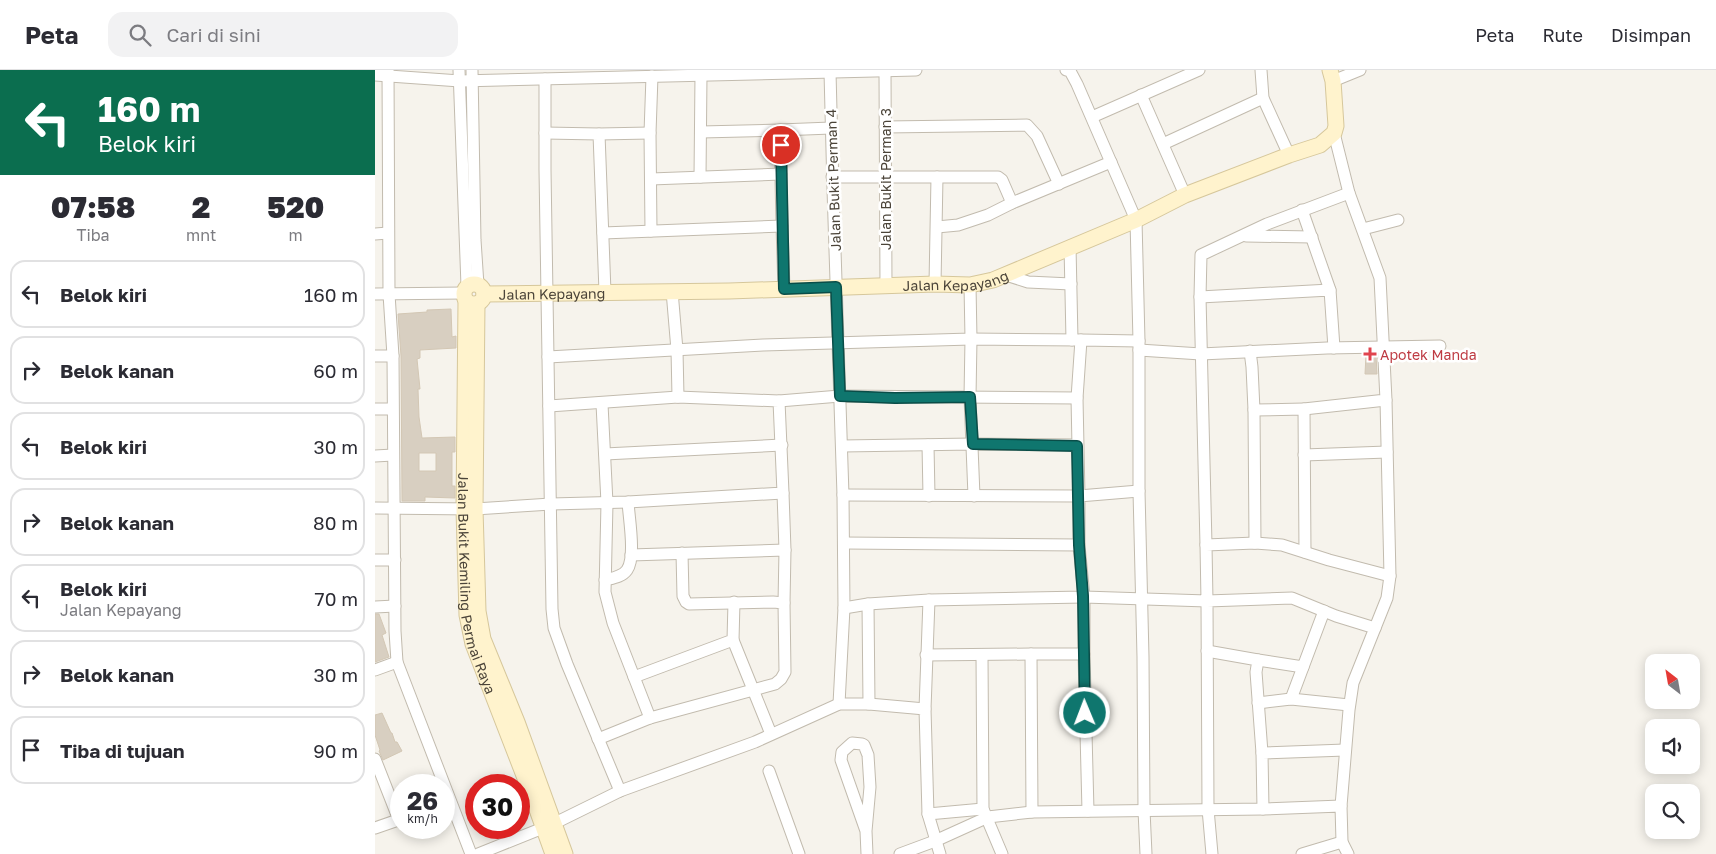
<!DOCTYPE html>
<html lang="id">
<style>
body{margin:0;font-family:"Golos Text",sans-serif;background:#f2f2f3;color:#2b2b33;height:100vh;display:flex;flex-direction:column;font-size:19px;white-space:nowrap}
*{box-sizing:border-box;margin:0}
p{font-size:16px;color:#7c7c81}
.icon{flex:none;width:28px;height:28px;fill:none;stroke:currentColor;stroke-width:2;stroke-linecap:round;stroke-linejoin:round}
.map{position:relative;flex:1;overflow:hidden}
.drawer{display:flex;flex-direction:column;background:#fff;width:375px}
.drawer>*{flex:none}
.hud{background:#0b6e4f;color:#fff;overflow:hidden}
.needle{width:32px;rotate:329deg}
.fabs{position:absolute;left:1270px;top:584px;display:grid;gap:10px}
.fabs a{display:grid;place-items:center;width:55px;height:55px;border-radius:10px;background:#fff;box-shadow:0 2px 12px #0003;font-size:25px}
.speed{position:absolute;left:15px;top:704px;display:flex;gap:10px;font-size:25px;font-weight:700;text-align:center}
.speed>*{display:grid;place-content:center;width:65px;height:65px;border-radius:50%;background:#fff;box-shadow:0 2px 12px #0003;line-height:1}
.speed small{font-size:12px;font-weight:400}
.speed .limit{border:8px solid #d22;background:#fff;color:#111}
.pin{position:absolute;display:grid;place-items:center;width:42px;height:42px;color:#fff;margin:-21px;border:2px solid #fff;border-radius:50%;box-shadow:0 1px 5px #0007}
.me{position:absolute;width:55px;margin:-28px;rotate:359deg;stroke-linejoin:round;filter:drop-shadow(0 0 4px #0008)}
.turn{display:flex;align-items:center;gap:18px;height:105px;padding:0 15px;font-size:22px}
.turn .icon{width:65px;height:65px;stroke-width:2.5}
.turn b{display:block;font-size:35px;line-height:42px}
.eta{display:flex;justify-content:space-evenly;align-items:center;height:85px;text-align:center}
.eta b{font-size:30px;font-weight:800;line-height:35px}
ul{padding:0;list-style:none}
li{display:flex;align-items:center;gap:15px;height:68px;margin:0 10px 8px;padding:0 5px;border:2px solid #e1e1e2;border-radius:15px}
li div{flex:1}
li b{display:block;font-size:19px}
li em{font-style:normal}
header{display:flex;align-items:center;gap:30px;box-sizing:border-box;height:70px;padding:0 25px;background:#fff;border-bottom:1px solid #e1e1e2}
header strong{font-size:24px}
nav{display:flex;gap:28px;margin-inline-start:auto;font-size:18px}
.search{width:350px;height:45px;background:#f2f2f3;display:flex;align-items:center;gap:12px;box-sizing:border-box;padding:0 18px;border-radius:15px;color:#7c7c81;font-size:19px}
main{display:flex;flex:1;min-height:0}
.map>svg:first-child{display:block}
.building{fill:#d8cfc1;stroke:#d3c7b4;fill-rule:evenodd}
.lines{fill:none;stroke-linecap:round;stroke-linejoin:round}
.street-casing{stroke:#c2bbae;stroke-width:13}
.secondary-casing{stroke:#d6c79b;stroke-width:17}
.street{stroke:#fff;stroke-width:11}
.secondary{stroke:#fff3cd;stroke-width:15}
.route-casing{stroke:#0a4d48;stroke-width:12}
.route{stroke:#0f766e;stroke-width:9}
.health-dot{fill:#e0444e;stroke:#fff;stroke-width:2}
.labels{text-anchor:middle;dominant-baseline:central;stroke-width:5;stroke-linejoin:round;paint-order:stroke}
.street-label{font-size:14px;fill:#4b4439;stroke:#fff}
.health-label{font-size:14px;fill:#be3a42;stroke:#fff;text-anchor:start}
</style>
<header>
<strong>Peta</strong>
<div class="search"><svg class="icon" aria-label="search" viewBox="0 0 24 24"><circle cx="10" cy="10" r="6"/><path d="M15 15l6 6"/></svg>Cari di sini</div>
<nav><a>Peta</a><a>Rute</a><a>Disimpan</a></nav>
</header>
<main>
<section class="drawer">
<div class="hud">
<div class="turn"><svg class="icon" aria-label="left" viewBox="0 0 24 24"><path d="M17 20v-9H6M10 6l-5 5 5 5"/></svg><div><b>160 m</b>Belok kiri</div></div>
</div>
<div class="eta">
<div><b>07:58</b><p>Tiba</p></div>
<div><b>2</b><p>mnt</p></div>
<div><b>520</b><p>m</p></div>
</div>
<ul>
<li><svg class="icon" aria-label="left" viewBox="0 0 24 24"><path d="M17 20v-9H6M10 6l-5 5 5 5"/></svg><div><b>Belok kiri</b></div><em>160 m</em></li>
<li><svg class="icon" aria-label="right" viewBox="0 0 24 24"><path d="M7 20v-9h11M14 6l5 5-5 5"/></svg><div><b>Belok kanan</b></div><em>60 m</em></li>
<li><svg class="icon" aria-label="left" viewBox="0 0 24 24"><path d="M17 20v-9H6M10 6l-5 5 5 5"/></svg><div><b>Belok kiri</b></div><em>30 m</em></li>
<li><svg class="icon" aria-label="right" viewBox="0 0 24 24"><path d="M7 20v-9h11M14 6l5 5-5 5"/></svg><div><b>Belok kanan</b></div><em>80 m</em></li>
<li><svg class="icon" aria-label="left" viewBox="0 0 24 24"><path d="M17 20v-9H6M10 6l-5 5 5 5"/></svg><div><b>Belok kiri</b><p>Jalan Kepayang</p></div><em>70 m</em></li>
<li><svg class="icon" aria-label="right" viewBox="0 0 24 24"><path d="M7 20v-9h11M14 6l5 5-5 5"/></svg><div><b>Belok kanan</b></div><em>30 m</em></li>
<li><svg class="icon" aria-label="arrive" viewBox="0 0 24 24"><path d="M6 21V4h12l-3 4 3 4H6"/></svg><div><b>Tiba di tujuan</b></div><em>90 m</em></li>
</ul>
</section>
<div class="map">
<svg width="1341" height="784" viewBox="0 0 1341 784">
<rect width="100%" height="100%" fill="#f6f3ec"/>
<!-- building -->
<g class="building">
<path d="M76,239L77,267L81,266V278L45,280V288L42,289L45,319H43L44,347L47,368L80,367V382H77V416H80V428L50,427V431H27L26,286L23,244L52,242V240ZM44,383H61V401H44Z"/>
<polygon points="991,285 1001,285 1002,304 990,304"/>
<polygon points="0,544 4,544 11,563 7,565 14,587 0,592"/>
<polygon points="7,643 16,663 17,663 20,672 22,672 27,681 8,690 4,681 5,680 0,665 0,645"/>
</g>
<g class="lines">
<defs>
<g id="street">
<polyline points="13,0 14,224 18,286 20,561 22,592 96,784"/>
<polyline points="84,0 92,216"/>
<polyline points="97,0 100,170 103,215"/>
<polyline points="691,0 695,1 702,14 761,150 764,271 764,421 768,587 769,740 771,784"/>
<polyline points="886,0 888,28 914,85"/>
<polyline points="455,2 458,119 468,425 469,538 464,634"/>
<polyline points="510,2 511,216"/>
<polyline points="0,5 85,11 541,0"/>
<polyline points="170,9 170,100 177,539 179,558 192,594 245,721"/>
<polyline points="958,11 985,0"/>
<polyline points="766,25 810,125"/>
<polyline points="717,47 824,0"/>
<polyline points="510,57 652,55 662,66 684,114"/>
<polyline points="405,60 456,58"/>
<polyline points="170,63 224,64 230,222"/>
<polyline points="959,63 974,123"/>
<polyline points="224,64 275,63"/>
<polyline points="788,74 888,28"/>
<polyline points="325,107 326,5"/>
<polyline points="457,107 623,107 627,110 637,133"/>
<polyline points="276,109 406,104"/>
<polyline points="927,140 955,220"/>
<polyline points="407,156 409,219"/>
<polyline points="562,157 583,155 613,145 637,133 736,92"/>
<polyline points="988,159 1023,150"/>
<polyline points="276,161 275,63 277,6"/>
<polyline points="228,163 407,156 405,60 326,62"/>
<polyline points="0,164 13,163"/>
<polyline points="871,166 937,167"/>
<polyline points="695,176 697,270"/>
<polyline points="631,205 653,212 696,214"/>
<polyline points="560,214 562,107"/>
<polyline points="297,221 302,280 303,327"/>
<polyline points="0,224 88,223"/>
<polyline points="825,227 955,220 959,278"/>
<polyline points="764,280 826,284 952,278 1065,276"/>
<polyline points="875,281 877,297 879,340 880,473"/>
<polyline points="0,286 18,286"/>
<polyline points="173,287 388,275 596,269 595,215"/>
<polyline points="404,331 465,326 702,328"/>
<polyline points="227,334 232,433 230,522 238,553 275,648"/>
<polyline points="0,339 17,339"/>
<polyline points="879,340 929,339 930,482"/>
<polyline points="553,375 554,426"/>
<polyline points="467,376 598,374 702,375"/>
<polyline points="230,384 407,375"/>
<polyline points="929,385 1012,382"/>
<polyline points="0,386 18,385"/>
<polyline points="408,423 410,480"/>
<polyline points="468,425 704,426 702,328 706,270 764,271"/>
<polyline points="599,426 595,327 596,269 706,270"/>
<polyline points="0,438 100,439 176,434 253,432 408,423 404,331 303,327 174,336"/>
<polyline points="469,473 704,475"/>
<polyline points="831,475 825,227 826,185 892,154 974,123 1005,208 1011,330 929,339"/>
<polyline points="256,485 410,480 409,533"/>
<polyline points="0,490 20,490"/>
<path d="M230,510C238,508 247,507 252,500C261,487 254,449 253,432"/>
<polyline points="493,534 494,634"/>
<polyline points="0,537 20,536"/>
<polyline points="469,538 493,534 554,530 709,527 704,475 704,426 764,421"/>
<polyline points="1000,558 1012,528 1015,506 1011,330"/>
<polyline points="358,570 396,664"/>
<polyline points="832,581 883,590 881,602 887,683"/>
<polyline points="709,584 713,741"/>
<polyline points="551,585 656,584"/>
<polyline points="607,585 608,739 627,784"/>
<polyline points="883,590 928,597 949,541"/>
<polyline points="928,597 916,629 974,635"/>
<polyline points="0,600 22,592"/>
<polyline points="259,607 358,570 359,532"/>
<polyline points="883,633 916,629"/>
<polyline points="550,639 554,530"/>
<polyline points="223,669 275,648 400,614 406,609 410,602 409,533 398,532 314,534 311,532 308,526 307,483"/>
<polyline points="0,689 24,750"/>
<polyline points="394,701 424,784"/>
<polyline points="888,739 887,683 970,680"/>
<polyline points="657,742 656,584 709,584 709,527 832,531 831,475 880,473 907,475 954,490 1015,506"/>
<polyline points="553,744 608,739"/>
<polyline points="0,758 26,749"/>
<polyline points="491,761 466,690 467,682 477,673 487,674 489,675 493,685 495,717 491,761 492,784"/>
<polyline points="103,784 178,754 245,721 380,672 464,634 494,634 550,639 553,744 565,784"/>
<polyline points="525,784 560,771 613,747 657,742 888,739 966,736 967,772 973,784"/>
<polyline points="837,784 833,739 832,531 917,528 961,546 1000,558 978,613 974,640 966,736"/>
<polyline points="927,784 967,772"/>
</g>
<g id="secondary">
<circle cx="99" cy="224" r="10"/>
<path id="s1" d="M109,224L354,221L560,214L595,215L618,210L761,150L810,125L914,85L945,75L959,63L961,56L958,11L955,0"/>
<path id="s2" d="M91,231L89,439L92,545L98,574L160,734L178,784"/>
<polyline points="102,234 100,439 103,541 108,569 142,652 190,784"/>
</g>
</defs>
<!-- street casing -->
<use href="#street" class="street-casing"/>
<!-- secondary casing -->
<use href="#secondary" class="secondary-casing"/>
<!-- street -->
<use href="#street" class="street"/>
<!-- secondary -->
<use href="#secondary" class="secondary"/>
</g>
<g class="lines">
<defs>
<polyline id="route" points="406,75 409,219 461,217 465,326 520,328 595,327 598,374 702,376 704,475 708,526 710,643"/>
</defs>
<!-- route casing -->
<use href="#route" class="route-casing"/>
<!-- route -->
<use href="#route" class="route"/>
</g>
<!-- markers -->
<path class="health-dot" d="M992.5 276.5h5v5h5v5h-5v5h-5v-5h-5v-5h5z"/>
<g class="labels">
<!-- street labels -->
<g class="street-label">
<text transform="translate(510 109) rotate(-90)">Jalan Bukit Perman 3</text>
<text transform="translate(458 110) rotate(-92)">Jalan Bukit Perman 4</text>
<text stroke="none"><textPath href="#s1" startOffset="472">Jalan Kepayang</textPath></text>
<text stroke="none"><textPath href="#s1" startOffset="68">Jalan Kepayang</textPath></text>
<text stroke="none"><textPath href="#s2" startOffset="284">Jalan Bukit Kemiling Permai Raya</textPath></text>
</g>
<!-- health labels -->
<g class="health-label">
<text x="1005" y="284">Apotek Manda</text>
</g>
</g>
</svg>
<div class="fabs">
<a><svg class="needle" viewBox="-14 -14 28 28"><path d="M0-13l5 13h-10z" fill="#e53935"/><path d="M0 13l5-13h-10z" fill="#7c7c81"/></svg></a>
<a><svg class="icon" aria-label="sound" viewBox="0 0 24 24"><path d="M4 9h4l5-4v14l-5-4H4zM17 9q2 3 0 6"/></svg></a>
<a><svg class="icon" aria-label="search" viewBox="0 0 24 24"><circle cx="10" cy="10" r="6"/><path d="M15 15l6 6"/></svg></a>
</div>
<div class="speed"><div>26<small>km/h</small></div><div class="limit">30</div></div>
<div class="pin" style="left:406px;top:75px;background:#d93025"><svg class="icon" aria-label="arrive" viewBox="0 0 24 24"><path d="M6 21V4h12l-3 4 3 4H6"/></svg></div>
<svg class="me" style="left:710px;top:643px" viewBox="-20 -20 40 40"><circle r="17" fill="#0f766e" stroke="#fff" stroke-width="3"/><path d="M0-11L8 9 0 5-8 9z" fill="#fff"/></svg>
</div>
</main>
